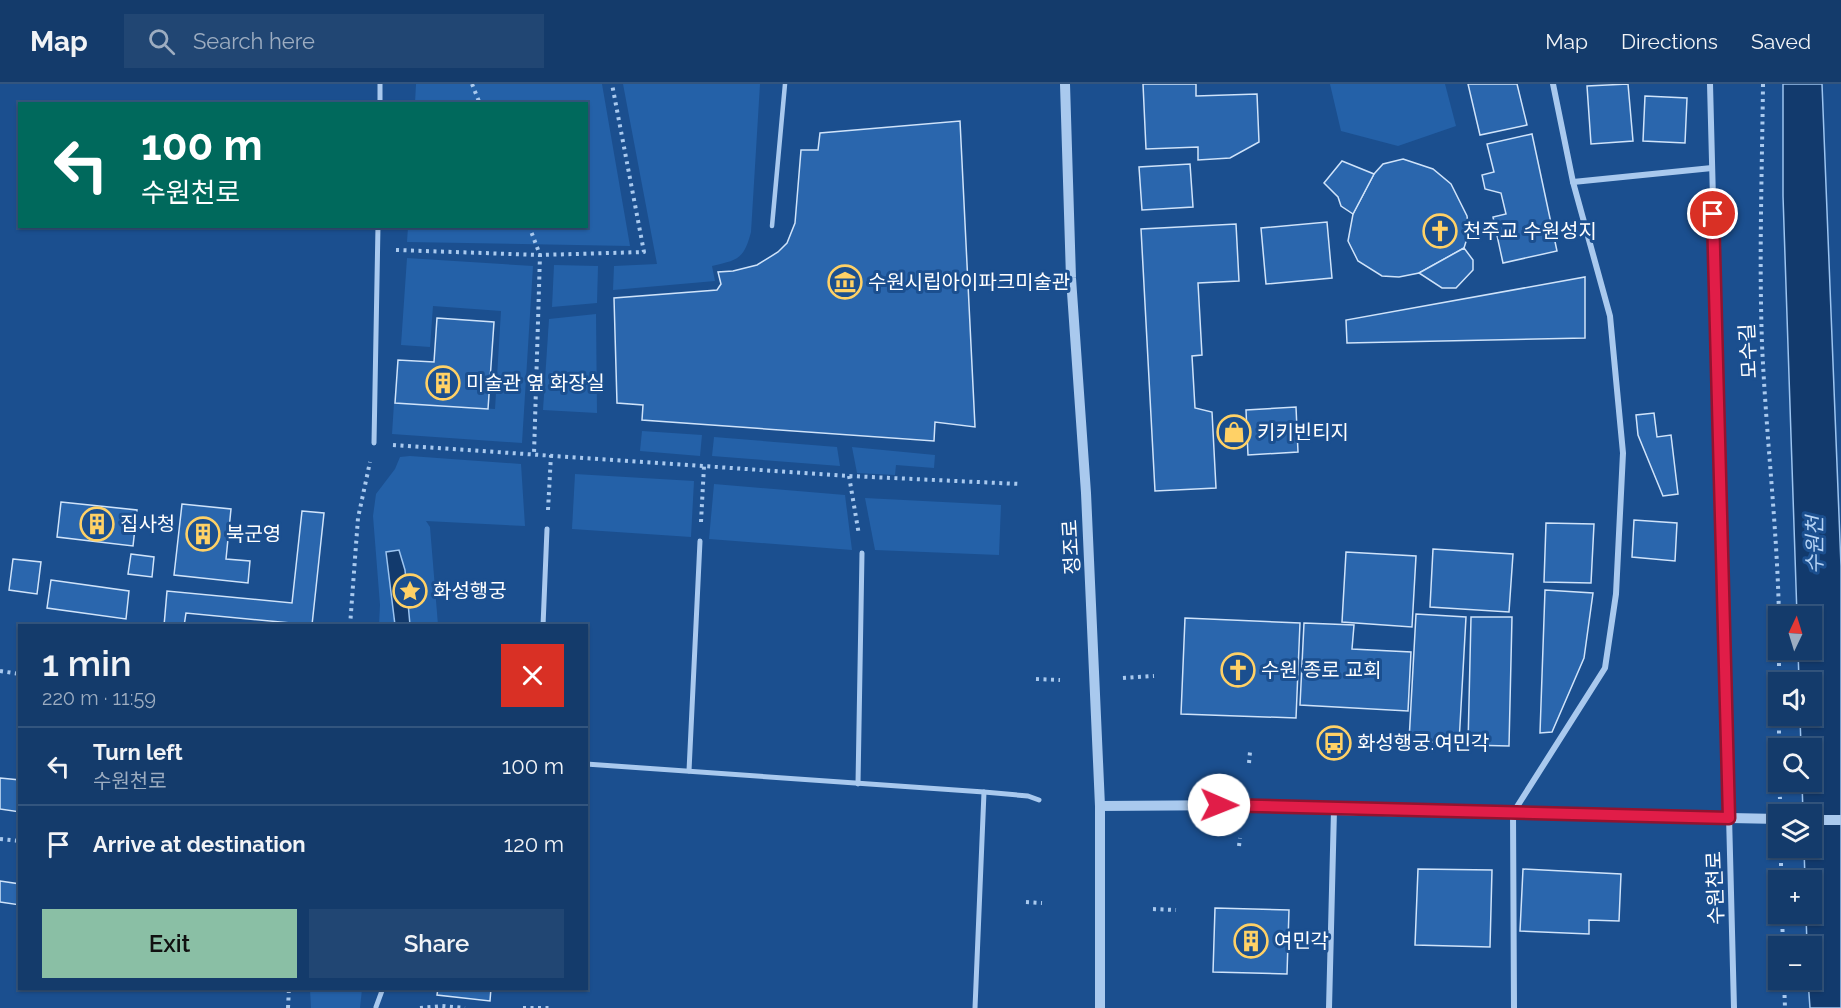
<!DOCTYPE html>
<meta charset="utf-8">
<style>
body{margin:0;font-family:Raleway,"Noto Sans KR",sans-serif;background:#214673;color:#f1f3f6;height:100vh;display:flex;flex-direction:column;font-size:22px;white-space:nowrap}
*{box-sizing:border-box;margin:0}
p{font-size:20px;color:#9dadc1}
.icon{flex:none;width:33px;height:33px;fill:none;stroke:currentColor;stroke-width:2;stroke-linecap:round;stroke-linejoin:round}
.map{position:relative;flex:1;overflow:hidden}
.side{position:absolute;left:18px;top:540px;width:570px;height:366px;display:flex;flex-direction:column;background:#143b6b;border-radius:0px;box-shadow:0 2px 4px #0004,0 0 0 2px #33557e}
.side>*{flex:none}
.banner{position:absolute;left:18px;top:18px;width:570px;height:126px;border-radius:0px;box-shadow:0 2px 4px #0004,0 0 0 2px #33557e;background:#00695c;color:#fff;overflow:hidden}
.needle{width:39px;rotate:4deg}
.buttons{position:absolute;left:1768px;top:522px;display:grid;gap:12px}
.buttons a{display:grid;place-items:center;width:54px;height:54px;border-radius:0px;background:#143b6b;box-shadow:0 2px 4px #0004,0 0 0 2px #33557e;font-size:30px}
.pin{position:absolute;display:grid;place-items:center;width:51px;height:51px;color:#fff;margin:-26px;border:3px solid #fff;border-radius:50%;box-shadow:0 2px 6px #0007}
.me{position:absolute;width:66px;margin:-33px;rotate:91deg;stroke-linejoin:round;filter:drop-shadow(0 0 4px #0008)}
.turn{display:flex;align-items:center;gap:21px;height:126px;padding:0 24px;font-size:27px}
.turn .icon{width:78px;height:78px;stroke-width:2.5}
.turn b{display:block;font-size:42px;line-height:51px}
.round{display:grid;place-items:center;flex:none;width:63px;height:63px;border-radius:0px;background:#214673}
.head{display:flex;align-items:center;justify-content:space-between;height:102px;padding:0 24px}
h1{font-size:36px;font-weight:600;line-height:45px}
.button{display:flex;gap:12px;margin-top:auto;padding:12px 24px}
.button a{flex:1;height:69px;border-radius:0px;background:#8abfa5;color:#111;font-size:24px;font-weight:600;line-height:69px;text-align:center}
.button a+a{background:#214673;color:#f1f3f6}
ul{padding:0;list-style:none}
li{display:flex;align-items:center;gap:18px;height:78px;padding:0 24px;border-top:2px solid #33557e}
li div{flex:1}
li b{display:block;font-size:22px}
li em{font-style:normal}
header{display:flex;align-items:center;gap:36px;box-sizing:border-box;height:84px;padding:0 30px;background:#143b6b;border-bottom:2px solid #33557e}
header strong{font-size:28px}
nav{display:flex;gap:33px;margin-inline-start:auto;font-size:21px}
.search{width:420px;height:54px;background:#214673;display:flex;align-items:center;gap:15px;box-sizing:border-box;padding:0 21px;border-radius:0px;color:#9dadc1;font-size:22px}
.map>svg:first-child{display:block}
.green{fill:#2461a8}
.water{fill:#123a6d;stroke:#9cc4f0;stroke-width:1.5}
.building{fill:#2a66ad;stroke:#cfe3fa;stroke-width:1.5}
.lines{fill:none;stroke-linecap:round;stroke-linejoin:round}
.path{stroke:#a9c9ee;stroke-width:4;stroke-dasharray:3 4.5;stroke-linecap:butt}
.service{stroke:#a9c9ee;stroke-width:4.5}
.pedestrian{stroke:#a9c9ee;stroke-width:5}
.minor{stroke:#a9c9ee;stroke-width:6}
.tertiary{stroke:#a9c9ee;stroke-width:10}
.route-casing{stroke:#92132f;stroke-width:15}
.route{stroke:#e11d48;stroke-width:10}
.labels{text-anchor:middle;dominant-baseline:central;stroke-width:6;stroke-linejoin:round;paint-order:stroke}
.poi-label{font-size:20px;fill:#fff;stroke:#1b4f8f;text-anchor:start}
.street-label{font-size:20px;fill:#fff;stroke:#1b4f8f}
.water-label{font-size:21px;font-style:italic;fill:#b5d3f5;stroke:#1b4f8f}
</style>
<header>
<strong>Map</strong>
<div class="search"><svg class="icon" aria-label="search" viewBox="0 0 24 24"><circle cx="10" cy="10" r="6"/><path d="M15 15l6 6"/></svg>Search here</div>
<nav><a>Map</a><a>Directions</a><a>Saved</a></nav>
</header>
<div class="map">
<svg width="1841" height="924" viewBox="0 0 1841 924">
<rect width="100%" height="100%" fill="#1b4f8f"/>
<!-- green -->
<g class="green">
<polygon points="416,0 602,0 630,162 407,158 408,143 586,142 586,20 415,19"/>
<path d="M623,0H760L751,148C744,175 738,176 712,182L715,197L613,206L614,182L657,180Z"/>
<polygon points="1330,0 1445,0 1456,42 1398,62 1341,47"/>
<polygon points="407,174 533,182 522,359 392,350 394,319 495,325 501,227 433,222 430,263 401,261"/>
<polygon points="554,181 598,182 597,219 552,223"/>
<polygon points="596,230 597,329 543,326 549,235"/>
<polygon points="642,347 702,351 700,372 640,367"/>
<polygon points="714,353 837,363 840,382 712,372"/>
<polygon points="852,363 935,371 934,384 896,381 895,391 857,389"/>
<polygon points="410,372 521,380 525,442 426,437 430,443 438,541 410,541 405,486 398,466 386,468 395,541 379,541 380,521 373,432 376,410 395,385 400,373"/>
<polygon points="575,390 694,397 691,453 572,445"/>
<polygon points="714,400 845,411 852,466 709,455"/>
<polygon points="865,414 1001,421 999,471 875,466"/>
<polygon points="310,905 362,905 360,924 311,924"/>
</g>
<!-- water -->
<g class="water">
<polygon points="1783,0 1822,0 1841,482 1841,924 1810,924 1808,896 1812,896 1812,862 1807,862 1806,830 1812,830 1812,796 1805,796 1804,764 1812,764 1812,730 1803,730 1802,698 1812,698 1812,664 1801,664 1800,632 1812,632 1812,598 1799,598 1798,566 1812,566 1812,532 1797,532 1783,112"/>
<polygon points="399,466 405,486 410,541 395,541 386,468"/>
</g>
<!-- building -->
<g class="building">
<polygon points="1143,0 1196,0 1196,12 1257,10 1259,58 1230,74 1198,76 1198,63 1146,65"/>
<polygon points="1468,0 1517,0 1527,41 1480,51"/>
<polygon points="1628,0 1633,57 1591,60 1587,2"/>
<polygon points="1645,12 1687,14 1685,59 1643,57"/>
<polygon points="960,37 975,343 935,338 934,357 642,336 643,321 617,319 614,214 717,206 721,200 718,188 733,187 757,181 778,168 787,159 795,139 801,66 818,66 820,49"/>
<polygon points="1532,50 1557,167 1503,179 1493,133 1506,130 1501,109 1485,105 1482,91 1494,88 1487,60"/>
<polygon points="1403,75 1433,85 1451,100 1467,132 1469,148 1464,164 1419,189 1399,193 1382,192 1358,177 1348,157 1353,130 1374,90 1383,80"/>
<polygon points="1342,77 1374,90 1353,130 1341,122 1338,113 1324,99"/>
<polygon points="1190,80 1193,123 1142,126 1139,83"/>
<polygon points="1327,138 1332,194 1266,200 1261,144"/>
<polygon points="1236,140 1239,197 1198,199 1202,271 1192,272 1195,324 1212,328 1216,404 1155,407 1141,145"/>
<polygon points="1464,164 1473,176 1473,186 1456,204 1442,204 1419,189"/>
<polygon points="1585,193 1585,254 1347,259 1346,236"/>
<polygon points="437,234 494,238 488,325 395,319 398,276 434,278"/>
<polygon points="1296,323 1298,368 1248,371 1246,326"/>
<polygon points="1654,329 1657,353 1671,351 1678,410 1663,412 1638,351 1636,331"/>
<polygon points="61,418 137,426 133,462 57,453"/>
<polygon points="182,420 231,425 226,475 250,477 248,499 174,491"/>
<polygon points="302,427 324,429 312,541 186,529 184,542 164,542 167,507 292,519"/>
<polygon points="1634,436 1677,439 1675,477 1632,473"/>
<polygon points="1546,439 1594,440 1591,499 1544,498"/>
<polygon points="1433,465 1513,470 1509,528 1430,523"/>
<polygon points="1346,468 1416,472 1412,543 1342,538"/>
<polygon points="131,470 154,473 152,493 128,490"/>
<polygon points="13,475 41,478 37,510 9,506"/>
<polygon points="51,496 129,507 126,535 47,524"/>
<polygon points="1545,506 1593,509 1584,574 1552,648 1540,649"/>
<polygon points="1416,530 1466,533 1459,659 1409,657"/>
<polygon points="1471,533 1512,533 1509,662 1468,661"/>
<polygon points="1185,534 1300,539 1296,634 1181,630"/>
<polygon points="1304,539 1354,541 1352,565 1411,568 1408,627 1300,621"/>
<polygon points="0,694 20,696 20,728 0,725"/>
<polygon points="1418,785 1492,786 1490,863 1415,861"/>
<polygon points="1523,785 1621,790 1619,837 1589,836 1589,850 1520,847"/>
<polygon points="0,797 20,800 20,821 0,818"/>
<polygon points="1215,824 1289,826 1287,890 1213,888"/>
<polygon points="438,904 491,904 490,917 437,911"/>
</g>
<g class="lines">
<!-- path -->
<g class="path">
<polyline points="472,0 480,20"/>
<path d="M1763,0C1762,87 1759,173 1762,260C1766,351 1777,441 1779,532"/>
<polyline points="529,142 540,171 534,370"/>
<polyline points="396,166 540,171 644,168 612,0"/>
<polyline points="393,361 849,392 1020,400"/>
<polyline points="849,392 859,451"/>
<polyline points="548,426 551,371"/>
<polyline points="701,438 704,382"/>
<polyline points="350,542 358,434 370,378"/>
<polyline points="1779,564 1779,673"/>
<polyline points="0,587 20,590"/>
<polyline points="1123,594 1154,592"/>
<polyline points="1036,595 1060,596"/>
<polyline points="1249,679 1250,668"/>
<polyline points="1779,698 1780,715"/>
<polyline points="0,755 20,757"/>
<polyline points="1239,762 1240,754"/>
<polyline points="1781,764 1781,796"/>
<polyline points="1026,818 1042,819"/>
<polyline points="1153,825 1176,826"/>
<polyline points="1782,830 1783,862"/>
<polyline points="1784,896 1785,924"/>
<polyline points="288,924 289,904"/>
<polyline points="420,924 442,922 465,924"/>
<polyline points="523,924 552,924"/>
</g>
<!-- service -->
<polyline class="service" points="772,142 785,0"/>
<!-- pedestrian -->
<g class="pedestrian">
<polyline points="380,20 380,0"/>
<polyline points="374,359 378,142"/>
<polyline points="543,542 547,445"/>
<polyline points="586,680 984,708 1028,712 1039,716"/>
<polyline points="689,687 700,457"/>
<polyline points="858,700 862,469"/>
<polyline points="376,923 383,904"/>
<polyline points="975,924 984,708"/>
</g>
<!-- minor -->
<g class="minor">
<polyline points="1710,0 1734,924"/>
<polyline points="1573,98 1712,84"/>
<polyline points="1329,924 1334,726"/>
<polyline points="1514,924 1513,729 1605,584 1616,510 1623,369 1610,232 1573,98 1553,0"/>
</g>
<!-- tertiary -->
<g class="tertiary">
<polyline points="1065,0 1071,194 1086,409 1100,722 1100,924"/>
<polyline points="1100,722 1243,721 1334,726 1779,735"/>
<polyline points="1812,736 1841,736"/>
</g>
</g>
<g class="lines">
<defs>
<polyline id="route" points="1219,721 1729,734 1713,130"/>
</defs>
<!-- route casing -->
<use href="#route" class="route-casing"/>
<!-- route -->
<use href="#route" class="route"/>
</g>
<!-- icons -->
<defs>
<symbol id="church-ring" viewBox="-11 -11 22 22"><circle r="9.5" fill="#1b4f8f" stroke="#ffd166" stroke-width="1.5"/><path d="M-1.2-6h2.4v3.5h3.3v2.4h-3.3V6h-2.4V-.1h-3.3v-2.4h3.3Z" fill="#ffd166"/></symbol>
<symbol id="museum-ring" viewBox="-11 -11 22 22"><circle r="9.5" fill="#1b4f8f" stroke="#ffd166" stroke-width="1.5"/><path d="M0-6L6-3V-2H-6V-3ZM-5-1h2V3h-2ZM-1-1h2V3h-2ZM3-1h2V3H3ZM-6 4H6V6H-6Z" fill="#ffd166"/></symbol>
<symbol id="building-ring" viewBox="-11 -11 22 22"><circle r="9.5" fill="#1b4f8f" stroke="#ffd166" stroke-width="1.5"/><path d="M-4-6H4V6H1V3H-1V6H-4ZM-2.5-4.3h1.7v1.8h-1.7ZM.8-4.3h1.7v1.8H.8ZM-2.5-1h1.7V.8h-1.7ZM.8-1h1.7V.8H.8Z" fill="#ffd166"/></symbol>
<symbol id="shop-ring" viewBox="-11 -11 22 22"><circle r="9.5" fill="#1b4f8f" stroke="#ffd166" stroke-width="1.5"/><path d="M-5-2.5h2.3a2.7 3.5 0 0 1 5.4 0H5L5.5 6h-11ZM-1.5-2.5h3a1.5 2.3 0 0 0-3 0Z" fill="#ffd166"/></symbol>
<symbol id="sight-ring" viewBox="-11 -11 22 22"><circle r="9.5" fill="#1b4f8f" stroke="#ffd166" stroke-width="1.5"/><path d="M0-6L1.8-2.2L6-1.7L2.9 1.2L3.7 5.4L0 3.3L-3.7 5.4L-2.9 1.2L-6-1.7L-1.8-2.2Z" fill="#ffd166"/></symbol>
<symbol id="bus-ring" viewBox="-11 -11 22 22"><circle r="9.5" fill="#1b4f8f" stroke="#ffd166" stroke-width="1.5"/><path d="M-5-6H5V4H4V6H2V4H-2V6H-4V4H-5ZM-3.5-4V0h7V-4ZM-3.5 1.2v1.5H-2V1.2ZM2 1.2v1.5H3.5V1.2Z" fill="#ffd166"/></symbol>
</defs>
<g fill-rule="evenodd">
<use href="#church-ring" x="1421" y="128" width="38" height="38"/>
<use href="#museum-ring" x="826" y="179" width="38" height="38"/>
<use href="#building-ring" x="424" y="280" width="38" height="38"/>
<use href="#shop-ring" x="1215" y="329" width="38" height="38"/>
<use href="#building-ring" x="78" y="421" width="38" height="38"/>
<use href="#building-ring" x="184" y="431" width="38" height="38"/>
<use href="#sight-ring" x="391" y="488" width="38" height="38"/>
<use href="#church-ring" x="1219" y="567" width="38" height="38"/>
<use href="#bus-ring" x="1315" y="640" width="38" height="38"/>
<use href="#building-ring" x="1232" y="838" width="38" height="38"/>
</g>
<g class="labels">
<!-- poi labels -->
<g class="poi-label">
<text x="1463" y="147">천주교 수원성지</text>
<text x="868" y="198">수원시립아이파크미술관</text>
<text x="466" y="299">미술관 옆 화장실</text>
<text x="1257" y="348">키키빈티지</text>
<text x="120" y="440">집사청</text>
<text x="226" y="450">북군영</text>
<text x="433" y="507">화성행궁</text>
<text x="1261" y="586">수원 종로 교회</text>
<text x="1357" y="659">화성행궁.여민각</text>
<text x="1274" y="857">여민각</text>
</g>
<!-- street labels -->
<g class="street-label">
<text transform="translate(1748 267) rotate(-93)">모수길</text>
<text transform="translate(1071 463) rotate(-93)">정조로</text>
<text transform="translate(1715 804) rotate(-92)">수원천로</text>
</g>
<!-- water labels -->
<g class="water-label">
<text transform="translate(1814 461) rotate(-90)">수원천</text>
</g>
</g>
</svg>
<div class="buttons">
<a><svg class="needle" viewBox="-14 -14 28 28"><path d="M0-13l5 13h-10z" fill="#e53935"/><path d="M0 13l5-13h-10z" fill="#9dadc1"/></svg></a>
<a><svg class="icon" aria-label="sound" viewBox="0 0 24 24"><path d="M4 9h4l5-4v14l-5-4H4zM17 9q2 3 0 6"/></svg></a>
<a><svg class="icon" aria-label="search" viewBox="0 0 24 24"><circle cx="10" cy="10" r="6"/><path d="M15 15l6 6"/></svg></a>
<a><svg class="icon" aria-label="layers" viewBox="0 0 24 24"><path d="M12 4l9 5-9 5-9-5zM3 14l9 5 9-5"/></svg></a>
<a>+</a>
<a>−</a>
</div>
<div class="pin" style="left:1713px;top:130px;background:#d93025"><svg class="icon" aria-label="arrive" viewBox="0 0 24 24"><path d="M6 21V4h12l-3 4 3 4H6"/></svg></div>
<svg class="me" style="left:1219px;top:721px" viewBox="-20 -20 40 40"><circle r="19" fill="#fff"/><path d="M0-13L10 11 0 6-10 11z" fill="#e11d48"/></svg>
<div class="banner">
<div class="turn"><svg class="icon" aria-label="left" viewBox="0 0 24 24"><path d="M17 20v-9H6M10 6l-5 5 5 5"/></svg><div><b>100 m</b>수원천로</div></div>
</div>
<section class="side">
<div class="head"><div><h1>1 min</h1><p>220 m · 11:59</p></div><a class="round" style="background:#d93025;color:#fff"><svg class="icon" aria-label="close" viewBox="0 0 24 24"><path d="M6 6l12 12M18 6L6 18"/></svg></a></div>
<ul>
<li><svg class="icon" aria-label="left" viewBox="0 0 24 24"><path d="M17 20v-9H6M10 6l-5 5 5 5"/></svg><div><b>Turn left</b><p>수원천로</p></div><em>100 m</em></li>
<li><svg class="icon" aria-label="arrive" viewBox="0 0 24 24"><path d="M6 21V4h12l-3 4 3 4H6"/></svg><div><b>Arrive at destination</b></div><em>120 m</em></li>
</ul>
<div class="button"><a>Exit</a><a>Share</a></div>
</section>
</div>
